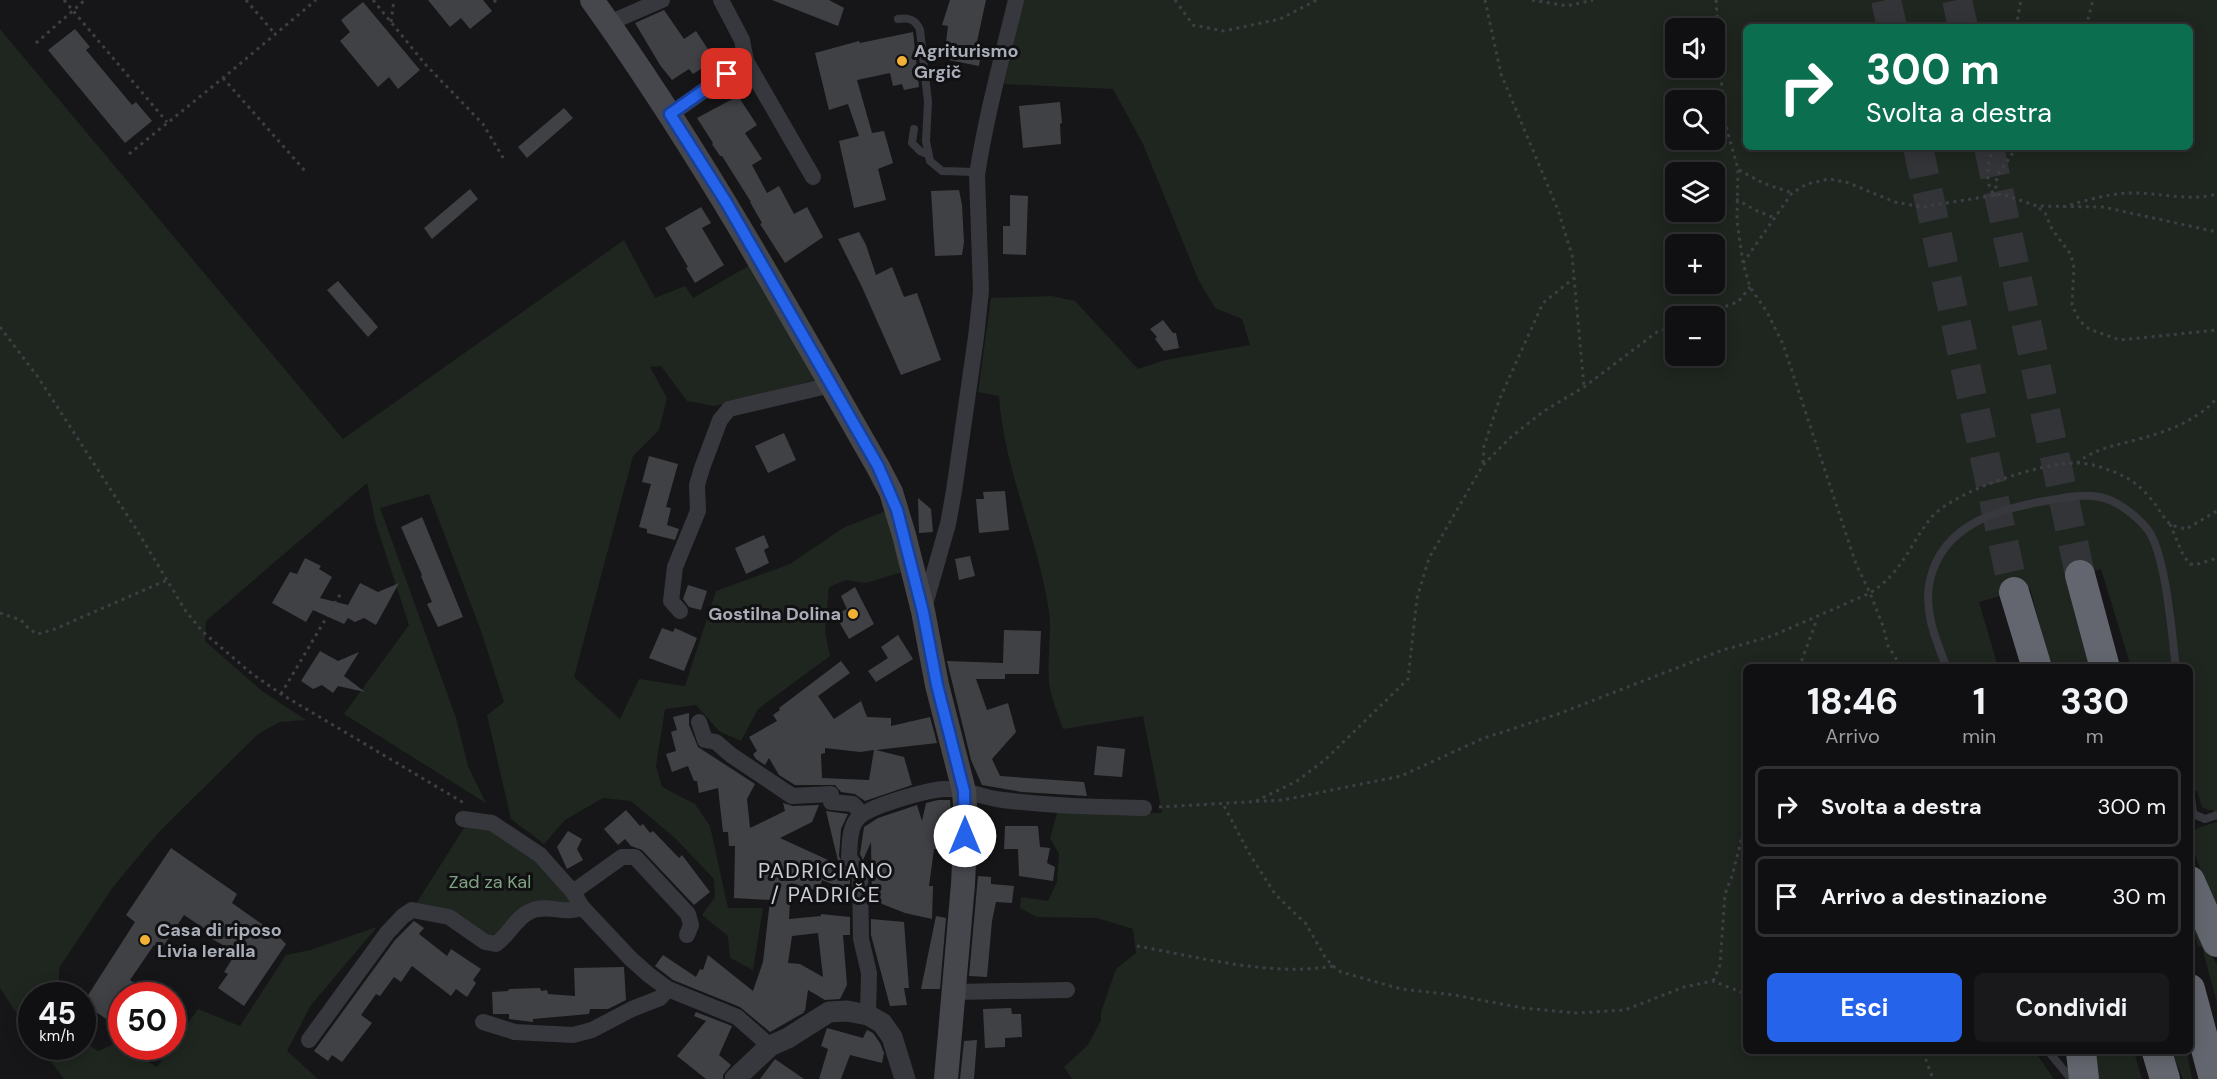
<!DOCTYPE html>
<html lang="it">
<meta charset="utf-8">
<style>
body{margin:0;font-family:"DM Sans",sans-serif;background:#19191b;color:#f1f3f6;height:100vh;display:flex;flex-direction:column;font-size:22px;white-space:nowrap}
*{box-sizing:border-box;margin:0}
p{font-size:20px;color:#9c9d9f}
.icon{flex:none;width:33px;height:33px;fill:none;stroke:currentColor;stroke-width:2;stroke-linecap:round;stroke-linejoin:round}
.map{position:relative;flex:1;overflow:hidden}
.sheet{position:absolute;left:1743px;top:664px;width:450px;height:390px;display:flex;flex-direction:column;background:#101012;border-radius:9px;box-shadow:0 3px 15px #0003,0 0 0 2px #303032}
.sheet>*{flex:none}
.hud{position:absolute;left:1743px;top:24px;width:450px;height:126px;border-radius:9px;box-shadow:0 3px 15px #0003,0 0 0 2px #303032;background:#0b6e4f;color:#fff;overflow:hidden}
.tools{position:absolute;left:1665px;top:18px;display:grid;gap:12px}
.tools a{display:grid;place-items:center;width:60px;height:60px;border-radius:9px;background:#101012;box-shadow:0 3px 15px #0003,0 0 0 2px #303032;font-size:30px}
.speed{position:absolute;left:18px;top:982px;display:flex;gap:12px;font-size:30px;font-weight:700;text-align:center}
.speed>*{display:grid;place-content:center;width:78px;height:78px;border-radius:50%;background:#101012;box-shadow:0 3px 15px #0003,0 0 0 2px #303032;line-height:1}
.speed small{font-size:15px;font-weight:400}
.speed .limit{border:9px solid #d22;background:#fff;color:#111}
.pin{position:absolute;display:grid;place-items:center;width:51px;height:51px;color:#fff;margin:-26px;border-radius:12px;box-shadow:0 3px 9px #0006}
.me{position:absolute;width:66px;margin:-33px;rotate:0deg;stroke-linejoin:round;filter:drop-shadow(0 0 4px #0008)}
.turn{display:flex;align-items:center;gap:21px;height:126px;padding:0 24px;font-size:27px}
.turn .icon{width:78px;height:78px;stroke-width:2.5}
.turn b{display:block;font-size:42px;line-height:51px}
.eta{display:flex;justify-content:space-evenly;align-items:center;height:102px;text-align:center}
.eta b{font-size:36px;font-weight:700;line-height:42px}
.button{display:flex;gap:12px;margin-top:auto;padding:12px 24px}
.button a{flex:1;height:69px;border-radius:9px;background:#2563eb;color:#fff;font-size:24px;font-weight:700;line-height:69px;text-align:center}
.button a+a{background:#19191b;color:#f1f3f6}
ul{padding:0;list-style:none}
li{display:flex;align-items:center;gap:18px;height:81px;margin:0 12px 9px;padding:0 12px;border:3px solid #303032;border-radius:9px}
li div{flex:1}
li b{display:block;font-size:22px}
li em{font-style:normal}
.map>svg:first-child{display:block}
.green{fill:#1e261f;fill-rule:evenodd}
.building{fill:#404145;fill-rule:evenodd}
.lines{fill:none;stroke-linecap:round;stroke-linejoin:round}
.motorway-tunnel{stroke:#333438;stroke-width:30;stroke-dasharray:30 15;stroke-linecap:butt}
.path{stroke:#3d3f44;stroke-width:3;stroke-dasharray:3 4.5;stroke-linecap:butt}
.service{stroke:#37383d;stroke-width:8}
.minor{stroke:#37383d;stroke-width:16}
.tertiary{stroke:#37383d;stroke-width:21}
.secondary{stroke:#45474d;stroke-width:24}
.motorway{stroke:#63666e;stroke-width:30}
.route-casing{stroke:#184099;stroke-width:15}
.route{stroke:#2563eb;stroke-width:10}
.poi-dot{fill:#f2b134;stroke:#111113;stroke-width:2}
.labels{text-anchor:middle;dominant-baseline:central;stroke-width:6;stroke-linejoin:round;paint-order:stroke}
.poi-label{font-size:18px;font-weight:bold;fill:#a8adb8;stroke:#111113;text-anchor:start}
.park-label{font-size:18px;fill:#7fa381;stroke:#111113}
.quarter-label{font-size:21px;letter-spacing:1.5px;fill:#c9ccd4;stroke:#111113}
</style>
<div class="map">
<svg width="2217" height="1079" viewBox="0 0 2217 1079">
<rect width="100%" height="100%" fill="#161618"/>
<!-- green -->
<g class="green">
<path d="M1023,0H2217V914L2191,844L2192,832L2200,827L2217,822L2213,810H2208L2202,807L2197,791L2190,792V668L2131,667L2101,569L2069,578L2093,667H2051L2030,588L1979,602L1998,667L1746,668V1052H2035L2054,1079H1072L1064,1067L1088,1045L1101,1020V1012L1116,969L1136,953L1133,929L1097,918L1037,917L1020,908L1021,897L1048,901L1057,882L1059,854L1050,838L1057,813H1162L1143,716L1063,729C1058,713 1050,697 1049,680C1047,658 1052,634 1049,611C1038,538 1004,470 999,396L978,392L991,298L1052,296L1075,301L1138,369L1165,360L1250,345L1242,319L1215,308L1198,279L1143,144L1113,89L1004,84ZM1746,27H2190V147H1746ZM1676,28H1714V68H1676ZM1676,100H1714V140H1676ZM1676,172H1714V212H1676ZM1676,244H1714V284H1676ZM1676,316H1714V356H1676Z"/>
<polygon points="0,29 343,439 624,240 655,298 685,286 693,298 750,265 814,380 715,406 687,401 661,366 650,367 667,398 659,430 633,456 574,677 620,719 639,679 685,686 716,591 790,564 843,528 888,510 902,572 866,583 846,580 829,587 825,632 830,656 758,709 741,741 719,731 696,705 665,709 656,766 662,787 695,804 710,826 728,908 763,908 753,970 730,958 728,936 702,915 715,897 714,879 675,838 631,801 603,798 565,820 544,844 511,819 487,715 504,702 481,631 429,494 380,508 456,718 468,766 486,803 344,714 409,625 376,524 367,483 206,621 205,641 262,691 306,720 280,722 258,734 158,833 113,887 59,968 59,981 56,996 32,996 31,1035 0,988"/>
<polygon points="469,820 540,855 582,907 547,908 496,944 412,910"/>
<polygon points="377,927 311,1005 287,1051 318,1079 64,1079 40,1047 82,1047 83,1041 98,1051 116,1043 157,1067 198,1009 240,1026 286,955 310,950"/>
<polygon points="2197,930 2217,965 2217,1003 2202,947 2198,946 2194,931"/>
<polygon points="2093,1052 2134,1052 2142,1079 2097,1079"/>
<polygon points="2172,1052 2187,1052 2192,1079 2183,1079"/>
</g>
<!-- building -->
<g class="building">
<polygon points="428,0 483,0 492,11 470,29 461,18 450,27"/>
<polygon points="772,0 829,0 844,8 838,26"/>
<polygon points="950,0 986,0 976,46 982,47 979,66 944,59 948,26 942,25"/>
<polygon points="363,2 420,70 398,89 389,77 378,87 340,41 350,32 341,20"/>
<polygon points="664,10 684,39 696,31 715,60 693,74 689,69 672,80 660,65 635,23"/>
<polygon points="75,29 90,47 86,50 132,105 136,102 152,121 125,143 48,50"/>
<polygon points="913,32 919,87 904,90 902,84 893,86 890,73 857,80 872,133 884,131 893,163 878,169 886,200 854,208 839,141 859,136 848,104 829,110 815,53 859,41 860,43"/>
<polygon points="738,96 757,125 745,133 762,159 752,165 767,193 779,186 794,214 807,207 823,237 785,263 760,224 762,223 750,202 751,202 722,156 720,156 712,144 713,143 697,118"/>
<polygon points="1060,102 1062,123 1060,124 1061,144 1023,148 1019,106"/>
<polygon points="564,108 573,118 527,158 518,147"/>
<polygon points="470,189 478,199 432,239 424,228"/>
<polygon points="959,190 962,205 964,242 962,255 935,256 931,191"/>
<polygon points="1010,195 1028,196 1026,255 1003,254 1003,226 1010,226"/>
<polygon points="701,207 711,223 702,228 724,265 695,283 686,268 688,267 665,228"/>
<polygon points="859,232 866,245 876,275 892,267 904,297 917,293 941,360 901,375 862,287 838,239"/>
<polygon points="338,281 378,327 368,337 327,290"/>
<polygon points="1163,320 1173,333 1176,333 1179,348 1164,351 1155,339 1157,337 1150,329"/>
<polygon points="784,433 796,460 768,473 755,446"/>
<polygon points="649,456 678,464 666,507 671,508 667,525 679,529 675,540 647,533 647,529 639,527 651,484 642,482"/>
<polygon points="1005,491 1009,530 979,533 976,499 984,499 983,492"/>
<polygon points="918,498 931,509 933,532 919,533"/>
<polygon points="422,517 463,617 438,627 427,604 432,602 421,576 422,575 401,527"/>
<polygon points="764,535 769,547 764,550 769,563 746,574 735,548"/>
<polygon points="970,556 975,576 959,580 955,559"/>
<polygon points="305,558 321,566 319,569 332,577 320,598 348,605 360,583 378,592 399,583 376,625 364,618 355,622 348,618 344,624 313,610 306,622 272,603 290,572 297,574"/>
<polygon points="688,585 707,591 701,610 689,607 683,599"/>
<polygon points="855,587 874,624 849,639 835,615 847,609 841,596"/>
<polygon points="662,628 673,632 675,628 697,638 684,671 649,658"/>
<polygon points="1004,630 1041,631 1039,674 1005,674 1005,679 976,679 987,710 1008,703 1016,732 992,759 1000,776 1084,782 1087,796 1022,792 982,785 971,760 947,661 1003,663"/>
<polygon points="898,635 913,659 876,682 868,671 888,658 881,647"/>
<polygon points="320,651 338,661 359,652 344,676 365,692 338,686 333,693 322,685 313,689 301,681"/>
<path d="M841,661L850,673L818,696L834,719L861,701L867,717L891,718V726L930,717L937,743L876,750L904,757L912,785L865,801L855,794L841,792L835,785H795L779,775L769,758L765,765L756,759L753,754L757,751L749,737L777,721L773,715L780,710L779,708ZM825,748L860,752L874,750L869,780L822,778L821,754L825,753Z"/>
<path d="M689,713V725L698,747L755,784L747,799L750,828L785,811L783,803L793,806L819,805L812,822L780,838L839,865L826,811L848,814L841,829L839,856L850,877V890L847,897L845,889L822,880L819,891L791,883L789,919L821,916V914L850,917V935H843L847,985L840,999L825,1000L808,990L805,1011L802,1012H805L770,1032L740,1007L673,980L655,966L663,955L696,977L700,969L703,970L708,955L753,991L763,962L770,900L734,898L735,846H729L728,832H723L718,788L699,793L697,781H694L688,766L672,772L666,754L676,751L671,732L677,730L673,717ZM818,933L823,977L800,964L788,963L792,936Z"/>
<polygon points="1097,746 1125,749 1122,777 1094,775"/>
<polygon points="938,800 950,800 952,821 948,850 934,849 929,886 933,886 932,919 905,913 872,900 871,842 863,860 860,854 864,827 878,818 917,805 922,821 926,803"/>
<polygon points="626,810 640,826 643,824 650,833 653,831 679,858 682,855 710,892 694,905 642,850 631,846 625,839 618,845 604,829"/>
<polygon points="1005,826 1038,826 1040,847 1050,848 1047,863 1055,867 1053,881 1019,876 1018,849 1004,849"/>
<polygon points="568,831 582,839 577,849 583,860 567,869 557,847"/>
<polygon points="171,848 237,894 232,903 276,934 286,944 244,1006 218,988 228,974 224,972 236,953 209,937 211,933 184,915 161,950 154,945 130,980 152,996 122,996 122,1030 83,1003 135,922 126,915"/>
<polygon points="978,876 991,877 991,884 1014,886 1012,903 996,902 992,921 987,977 969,976"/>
<polygon points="936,916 946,918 940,989 921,989"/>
<polygon points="871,919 904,922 909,988 904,988 907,1005 890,1006 871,935"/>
<polygon points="414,921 424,928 419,934 447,956 451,949 481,969 473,980 476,983 467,997 456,989 451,996 412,966 401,982 394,977 380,996 376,994 361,1015 372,1023 342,1062 332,1055 328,1061 314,1051 395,940"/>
<polygon points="624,967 626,1000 608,1009 590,1009 589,1014 533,1019 533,1022 509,1019 509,1014 493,1014 492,992 508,991 509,989 540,988 541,991 547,990 548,994 575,996 574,968"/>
<polygon points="1011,1008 1012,1014 1021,1014 1022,1037 1005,1038 1005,1047 985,1048 983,1009"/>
<polygon points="696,1012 732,1026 719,1055 731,1065 723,1075 723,1079 706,1079 677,1056 706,1021 694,1016"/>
<polygon points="827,1028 863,1038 867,1030 873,1033 880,1043 884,1053 882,1063 850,1055 841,1079 819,1079 828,1049 821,1046"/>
<polygon points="977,1040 974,1079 960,1079 964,1041"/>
<polygon points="775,1059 804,1079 760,1079"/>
</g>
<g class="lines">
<!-- motorway-tunnel -->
<g class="motorway-tunnel">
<polyline points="1886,0 1892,27"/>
<polyline points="1957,0 1963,27"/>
<polyline points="1918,147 2014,592"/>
<polyline points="1989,147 2080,575"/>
</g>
<!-- path -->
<g class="path">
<polyline points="64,0 167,122"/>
<polyline points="246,0 275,34"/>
<polyline points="373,0 425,64 483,124 505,161"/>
<polyline points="494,0 498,5"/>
<polyline points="1175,0 1193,25 1224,31 1280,19 1317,0"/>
<polyline points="1485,0 1501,74 1558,210 1572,255 1584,387"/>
<polyline points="1532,0 1567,6 1593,0"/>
<polyline points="1716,0 1724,119 1738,169 1737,221 1743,263 1750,287 1767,312 1783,344 1856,564 1870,593 1883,626 1888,646 1902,668"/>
<polyline points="391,22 394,0"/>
<polyline points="2016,27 2021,0"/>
<polyline points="2086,27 2093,0"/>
<polyline points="36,43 85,0"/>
<polyline points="223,78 306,172"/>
<path d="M1993,147C1988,164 1983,181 1995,196"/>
<polyline points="129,154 223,78 316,0"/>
<polyline points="1739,170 1763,183 1792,193"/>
<polyline points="1995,196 1997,176 2017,147"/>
<polyline points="1736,199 1755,210 1775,218"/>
<path d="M2063,207C2084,201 2106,194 2128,193C2158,192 2188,202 2217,194"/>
<polyline points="2039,208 2045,213 2052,229 2071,255 2074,268 2072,305 2079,320 2089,329 2120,340 2217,330"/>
<polyline points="1743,263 1792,193 1807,184 1829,179 1846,182 1895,202 1922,207 2002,194 2037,206 2103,207 2217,232"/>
<polyline points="1697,316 1738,302 1750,287"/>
<polyline points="0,327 38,377 138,532 185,610 202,631 251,673 281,694 464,803"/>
<polyline points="1483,463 1484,446 1500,398 1543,303 1574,278"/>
<path d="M2077,463C2097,447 2119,445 2143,438C2169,431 2199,419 2217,398"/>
<polyline points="2170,524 2183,555 2190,564 2195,565 2217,558"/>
<polyline points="0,613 21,620 30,630 38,634 55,629 167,580"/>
<polyline points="1799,668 1817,619"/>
<polyline points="281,694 341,593"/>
<polyline points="1256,801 1297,781 1326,759 1408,679 1417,598 1429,558 1483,465 1511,437 1544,411 1584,387 1657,332 1676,325"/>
<path d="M1159,807L1283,800L1401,776L1484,738L1558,714L1723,650L1772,636L1870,593C1902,573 1909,546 1930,519C1951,492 2042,462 2077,463C2092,463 2111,470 2125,477C2138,483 2150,497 2158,508C2161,513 2165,519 2169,523C2173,526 2181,528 2186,529L2217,511"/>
<path d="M1137,946C1198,957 1272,977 1333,966L1325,957L1306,924L1275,894L1249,853L1223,804"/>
<polyline points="1333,966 1341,972 1401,989 1454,995 1523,1008 1576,1013 1625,1010 1684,987 1713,981 1746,994"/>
<polyline points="1713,981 1720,965 1725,894 1732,876 1746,822"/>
<polyline points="1923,1052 1933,1079"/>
</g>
<!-- service -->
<g class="service">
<path d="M898,19C909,17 916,20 920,30L928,102L926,141L930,161L942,171L977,172"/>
<polyline points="914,129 912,143 920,151 927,154"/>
<path d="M1947,668C1936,640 1923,611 1930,580C1943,523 2001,508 2051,500C2067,497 2084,494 2100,497C2117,500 2138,517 2148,530C2166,555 2172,635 2176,668"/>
<polyline points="2190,789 2193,814 2190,815"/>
<polyline points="2193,814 2205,819 2217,815"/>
<polyline points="2049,1052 2071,1079"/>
</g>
<!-- minor -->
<g class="minor">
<polyline points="721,0 742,40 746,61 813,177"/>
<polyline points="609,23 662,0"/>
<polyline points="671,114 746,61"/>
<path d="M924,608L948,524L954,491L976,337L981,291L977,175C986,116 1002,58 1016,0"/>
<polyline points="680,611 671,601 675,567 698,511 697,485 702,468 720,420 729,409 831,385"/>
<polyline points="699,722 705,740 716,742 731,755 792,796 831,794 831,802 853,804 862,814"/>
<polyline points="463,819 492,823 540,855 573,892 582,907 631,959 649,975 668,989 737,1017 770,1046"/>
<polyline points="573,892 622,857 635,857 688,914 691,925 687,935"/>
<polyline points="954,992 1067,990"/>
<path d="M868,1015L869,973L861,939L860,874L849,857C850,844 849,828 858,818C869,806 927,790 944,789C964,788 983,798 1003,800C1050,806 1097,807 1144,808"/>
<polyline points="483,1022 515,1032 573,1035 592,1030 632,1009 660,998 668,989"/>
<path d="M309,1040L387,933L403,916L412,910L449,917L485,942L496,944C509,935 516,917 531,911C548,903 567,916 582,907"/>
</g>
<!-- tertiary -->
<polyline class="tertiary" points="735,1079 770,1046 788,1038 829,1012 847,1011 868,1015 882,1023 892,1037 905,1079"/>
<!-- secondary -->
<path class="secondary" d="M592,0C699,149 787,308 878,467L891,492L904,535L923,611L937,685L964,791L966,821L963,884L946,1079"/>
<!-- motorway -->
<g class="motorway">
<polyline points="2080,575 2105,668"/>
<polyline points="2014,592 2037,668"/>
<polyline points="2190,881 2217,942"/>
<polyline points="2190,989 2214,1079"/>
<polyline points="2081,1052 2084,1079"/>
<polyline points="2157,1052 2165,1079"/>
</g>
</g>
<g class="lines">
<defs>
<polyline id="route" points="727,74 670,114 726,202 878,466 897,510 923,612 937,685 964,791 965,836"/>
</defs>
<!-- route casing -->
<use href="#route" class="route-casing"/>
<!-- route -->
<use href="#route" class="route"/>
</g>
<!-- markers -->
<g class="poi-dot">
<circle cx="902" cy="61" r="6"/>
<circle cx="853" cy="614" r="6"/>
<circle cx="145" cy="940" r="6"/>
</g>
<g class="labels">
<!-- poi labels -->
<g class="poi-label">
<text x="914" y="51">Agriturismo<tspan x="914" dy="21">Grgič</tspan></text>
<text x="841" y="614" text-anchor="end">Gostilna Dolina</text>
<text x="157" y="930">Casa di riposo<tspan x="157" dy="21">Livia Ieralla</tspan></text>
</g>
<!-- park labels -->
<g class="park-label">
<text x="490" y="882">Zad za Kal</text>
</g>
<!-- quarter labels -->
<g class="quarter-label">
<text x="826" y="871">PADRICIANO<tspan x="826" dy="24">/ PADRIČE</tspan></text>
</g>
</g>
</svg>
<div class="tools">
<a><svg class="icon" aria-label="sound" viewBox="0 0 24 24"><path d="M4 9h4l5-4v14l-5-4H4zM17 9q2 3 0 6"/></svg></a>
<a><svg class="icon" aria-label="search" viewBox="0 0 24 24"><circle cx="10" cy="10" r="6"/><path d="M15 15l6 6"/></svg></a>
<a><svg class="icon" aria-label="layers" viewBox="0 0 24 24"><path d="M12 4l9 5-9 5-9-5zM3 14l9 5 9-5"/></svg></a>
<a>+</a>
<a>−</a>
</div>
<div class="speed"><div>45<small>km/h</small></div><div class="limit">50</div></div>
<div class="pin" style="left:727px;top:74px;background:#d93025"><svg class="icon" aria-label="arrive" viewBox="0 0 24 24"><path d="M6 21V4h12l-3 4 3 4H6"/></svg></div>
<svg class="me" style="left:965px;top:836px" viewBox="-20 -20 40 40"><circle r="19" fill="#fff"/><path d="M0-13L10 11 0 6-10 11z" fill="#2563eb"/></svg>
<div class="hud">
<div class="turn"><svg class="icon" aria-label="right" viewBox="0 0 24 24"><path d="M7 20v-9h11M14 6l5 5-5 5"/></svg><div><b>300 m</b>Svolta a destra</div></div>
</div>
<section class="sheet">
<div class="eta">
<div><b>18:46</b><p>Arrivo</p></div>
<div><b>1</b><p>min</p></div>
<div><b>330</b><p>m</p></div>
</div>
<ul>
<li><svg class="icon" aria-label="right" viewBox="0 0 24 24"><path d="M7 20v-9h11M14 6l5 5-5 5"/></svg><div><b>Svolta a destra</b></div><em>300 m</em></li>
<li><svg class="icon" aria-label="arrive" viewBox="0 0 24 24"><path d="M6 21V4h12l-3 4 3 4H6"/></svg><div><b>Arrivo a destinazione</b></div><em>30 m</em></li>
</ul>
<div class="button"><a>Esci</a><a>Condividi</a></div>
</section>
</div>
